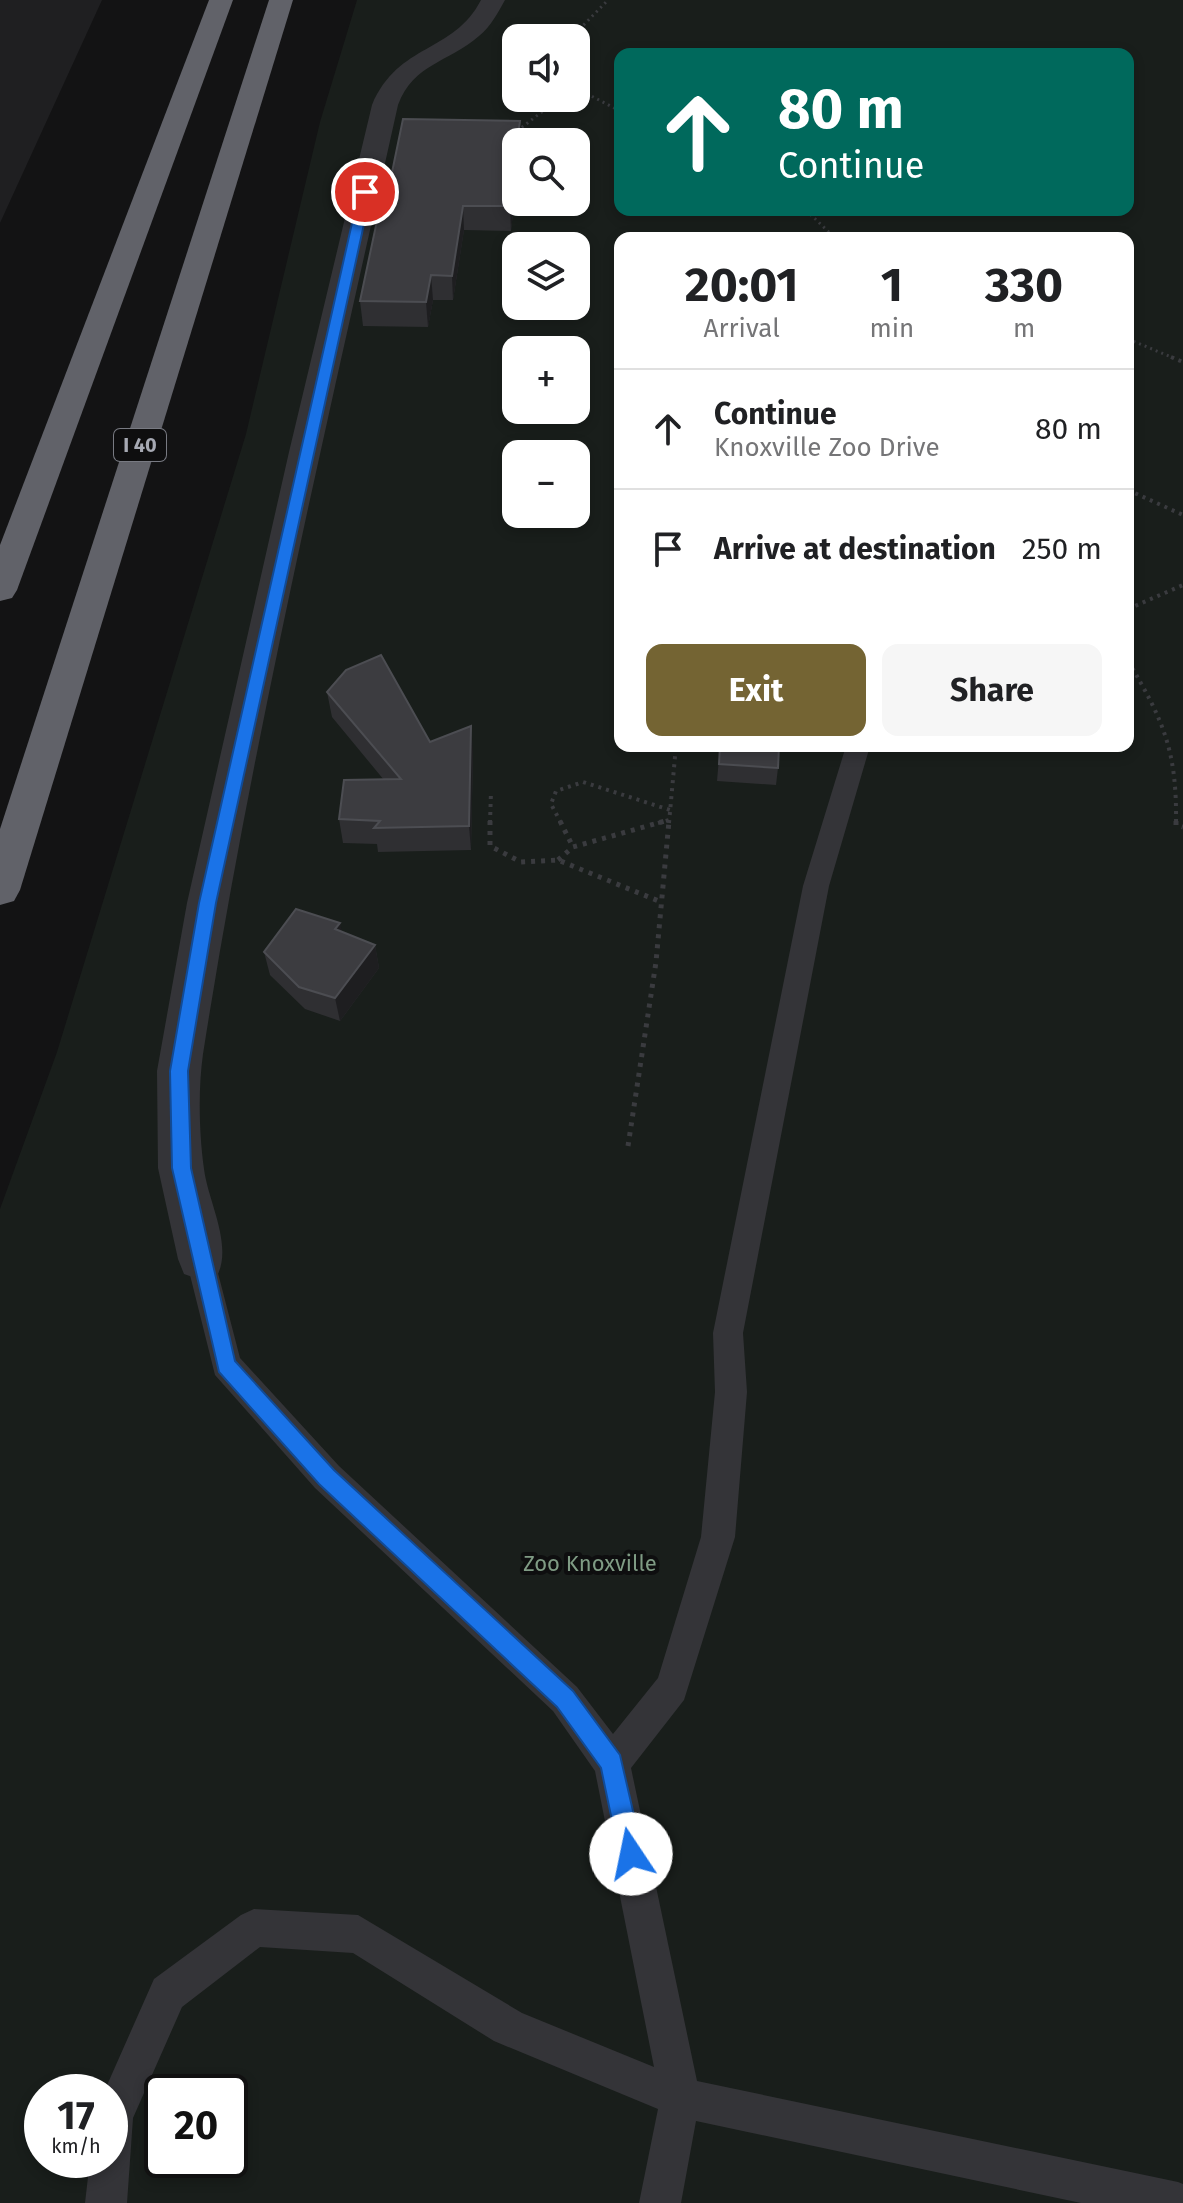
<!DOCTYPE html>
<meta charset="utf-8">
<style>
body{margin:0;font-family:"Fira Sans",sans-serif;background:#f6f6f6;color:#202124;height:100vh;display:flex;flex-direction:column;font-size:30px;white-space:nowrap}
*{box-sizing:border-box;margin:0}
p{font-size:26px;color:#757577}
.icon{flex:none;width:44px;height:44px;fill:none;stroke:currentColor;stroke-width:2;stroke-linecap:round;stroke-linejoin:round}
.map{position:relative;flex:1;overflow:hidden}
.panel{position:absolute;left:614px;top:232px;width:520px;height:520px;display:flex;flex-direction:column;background:#fff;border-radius:16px;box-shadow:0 4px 12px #0003}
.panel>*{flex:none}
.guide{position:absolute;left:614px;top:48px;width:520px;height:168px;border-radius:16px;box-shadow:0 4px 12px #0003;background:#00695c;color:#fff;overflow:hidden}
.controls{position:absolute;left:502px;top:24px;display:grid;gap:16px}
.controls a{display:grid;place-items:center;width:88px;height:88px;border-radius:16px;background:#fff;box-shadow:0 4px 12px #0003;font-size:40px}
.speed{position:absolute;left:24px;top:2074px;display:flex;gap:16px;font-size:40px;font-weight:700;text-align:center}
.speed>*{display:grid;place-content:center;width:104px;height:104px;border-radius:50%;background:#fff;box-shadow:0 4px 12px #0003;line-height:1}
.speed small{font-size:20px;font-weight:400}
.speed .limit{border:4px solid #111;border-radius:12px;background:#fff;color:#111}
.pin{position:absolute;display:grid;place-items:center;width:68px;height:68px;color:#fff;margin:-34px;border:4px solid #fff;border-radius:50%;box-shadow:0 2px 8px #0007}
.me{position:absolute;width:88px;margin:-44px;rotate:349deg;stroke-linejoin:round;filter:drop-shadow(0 0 6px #0008)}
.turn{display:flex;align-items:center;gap:28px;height:168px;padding:0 32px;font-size:36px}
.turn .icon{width:104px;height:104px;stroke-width:2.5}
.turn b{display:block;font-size:56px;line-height:68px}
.eta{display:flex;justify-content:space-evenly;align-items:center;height:136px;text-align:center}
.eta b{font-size:48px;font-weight:700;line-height:56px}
.cta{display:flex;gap:16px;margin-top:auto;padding:16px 32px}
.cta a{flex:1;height:92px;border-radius:16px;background:#746433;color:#fff;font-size:32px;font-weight:700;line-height:92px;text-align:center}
.cta a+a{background:#f6f6f6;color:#202124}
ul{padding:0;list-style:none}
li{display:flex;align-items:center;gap:24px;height:120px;padding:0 32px;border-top:2px solid #e0e0e0}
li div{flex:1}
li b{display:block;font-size:30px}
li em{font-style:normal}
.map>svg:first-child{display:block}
.built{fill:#1f1f21}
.green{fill:#191e1b;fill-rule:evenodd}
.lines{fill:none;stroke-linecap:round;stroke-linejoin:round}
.path-far2{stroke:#3a3b3f;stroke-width:3;stroke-dasharray:2 4;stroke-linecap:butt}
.path-far1{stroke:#3a3b3f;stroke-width:4;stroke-dasharray:3 5;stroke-linecap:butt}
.path{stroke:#3a3b3f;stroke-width:5;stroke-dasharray:4 6;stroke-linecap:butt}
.lane{fill:#343438;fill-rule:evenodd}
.street{fill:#343438;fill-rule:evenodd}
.highway{fill:#616269;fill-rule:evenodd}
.wall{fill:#2f2f32}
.shaded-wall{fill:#1e1e20}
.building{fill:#3c3c40;stroke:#4c4d52;stroke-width:2}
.route{fill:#1a73e8;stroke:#114b97;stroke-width:2}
.labels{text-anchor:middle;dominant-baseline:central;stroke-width:8;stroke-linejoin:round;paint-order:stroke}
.shield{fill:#0e0e0f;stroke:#787a82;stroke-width:2}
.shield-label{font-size:20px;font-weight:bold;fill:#a6a9b3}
.park-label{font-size:22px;fill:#7f9b84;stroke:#0e0e0f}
</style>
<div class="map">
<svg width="1183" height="2203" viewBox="0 0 1183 2203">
<rect width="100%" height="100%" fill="#131314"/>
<!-- built -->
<polygon class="built" points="0,0 102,0 0,223"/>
<!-- green -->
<path class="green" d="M357,0H1183V2203H0V1209L57,1052L246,434L320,122ZM516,38H576V98H516ZM620,54H1128V210H620ZM516,142H576V202H516ZM620,238H1128V746H620ZM516,246H576V306H516ZM516,350H576V410H516ZM516,454H576V514H516ZM42,2092H110V2160H42ZM162,2092H230V2160H162Z"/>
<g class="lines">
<!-- path-far2 -->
<g class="path-far2">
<polyline points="571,38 608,0"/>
<polyline points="576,88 620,111"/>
<polyline points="517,131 560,98"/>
<polyline points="806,210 835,238"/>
<polyline points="1128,339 1176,359"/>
</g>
<!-- path-far1 -->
<g class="path-far1">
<polyline points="1171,357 1183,362"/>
<polyline points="1128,490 1183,515"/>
<polyline points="1128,609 1183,585"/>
<path d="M1128,661C1164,721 1177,752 1176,823"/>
<polyline points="490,823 491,791"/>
<polyline points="561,823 551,804 556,791 583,782 670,810"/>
<polyline points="658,823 669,820"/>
<polyline points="669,823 676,746"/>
</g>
<!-- path -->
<g class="path">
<polyline points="490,821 490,846 521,862 558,860 661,902"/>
<polyline points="560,821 573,847"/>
<polyline points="1176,821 1176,825 1183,827"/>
<polyline points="558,860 573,847 665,821"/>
<polyline points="628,1146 656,962 669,821"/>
</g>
<!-- lane -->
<polygon class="lane" points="846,746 870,746 829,886 743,1333 747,1392 735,1537 684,1700 631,1768 697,2081 1178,2182 1183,2184 1183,2203 1081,2203 696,2121 681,2203 639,2203 658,2109 494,2041 353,1953 260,1947 182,2007 133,2118 127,2203 85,2203 90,2160 110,2160 110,2092 104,2092 154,1979 241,1915 254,1909 358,1915 522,2013 654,2067 595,1771 553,1711 315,1488 215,1375 186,1259 190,1250 201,1246 212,1250 240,1358 339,1466 577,1687 613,1734 658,1678 701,1537 715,1392 713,1333 803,886"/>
<!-- street -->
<path class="street" d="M481,0H505C497,14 491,26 479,36C448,63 414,63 398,105C328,420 253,735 203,1054C198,1089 199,1133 204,1169C208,1201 232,1243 218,1274L201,1280L184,1274L178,1259L158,1168L157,1071L187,903L289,452L372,105C399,42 453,54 481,0Z"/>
<!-- highway -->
<g class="highway">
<polygon points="209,0 233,0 17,590 12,598 0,601 0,545"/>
<polygon points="269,0 293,0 20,890 14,901 0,905 0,829"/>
</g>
</g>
<!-- wall -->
<g class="wall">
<polygon points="516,142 516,187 511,231 464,230 453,300 433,300 428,327 363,326 360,301 383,216"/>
<polygon points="327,692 430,742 473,751 471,850 378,852 377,844 343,843 339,819 384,780 332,717"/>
<polygon points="720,746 778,768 776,785 717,781"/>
<polygon points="342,932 375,945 379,968 340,1021 305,1009 270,975 264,952"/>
</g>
<!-- shaded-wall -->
<g class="shaded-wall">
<polygon points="520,121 521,142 517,142"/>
<polygon points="516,154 516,187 511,231 510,206"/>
<polygon points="463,206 464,230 453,300 452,276"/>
<polygon points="431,275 433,300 428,327 426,302"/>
<polygon points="471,726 473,751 471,850 469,826"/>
<polygon points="340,923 345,946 335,929"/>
<polygon points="375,945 379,968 340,1021 335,998"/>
</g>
<!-- building -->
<g class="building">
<polygon points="403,119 520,121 517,142 516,142 516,154 510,206 463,206 452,276 431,275 426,302 360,301 378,216 383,216"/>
<polygon points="381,655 430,742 471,726 469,826 374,828 380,821 339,819 344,780 401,779 327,692 346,670"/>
<polygon points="720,746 779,746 778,768 719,764"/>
<polygon points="296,909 340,923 335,929 375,945 335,998 299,987 264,952"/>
</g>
<!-- route -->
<polygon class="route" points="365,188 371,192 216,903 188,1071 191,1168 235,1361 334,1470 573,1691 620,1755 643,1854 639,1863 631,1866 622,1863 619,1854 601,1768 557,1707 319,1484 219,1372 172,1168 170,1071 199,903 359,192"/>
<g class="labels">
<!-- shield labels -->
<rect class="shield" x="114" y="429" width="52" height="32" rx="6"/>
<g class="shield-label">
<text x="140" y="445">I 40</text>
</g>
<!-- park labels -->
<g class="park-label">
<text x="590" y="1563">Zoo Knoxville</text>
</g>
</g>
</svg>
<div class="controls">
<a><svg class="icon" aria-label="sound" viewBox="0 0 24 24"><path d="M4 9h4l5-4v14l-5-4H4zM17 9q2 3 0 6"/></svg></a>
<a><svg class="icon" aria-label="search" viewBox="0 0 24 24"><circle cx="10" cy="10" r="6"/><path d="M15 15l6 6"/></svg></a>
<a><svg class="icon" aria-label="layers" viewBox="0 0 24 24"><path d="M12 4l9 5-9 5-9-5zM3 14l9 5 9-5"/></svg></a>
<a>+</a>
<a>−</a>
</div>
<div class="speed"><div>17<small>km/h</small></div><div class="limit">20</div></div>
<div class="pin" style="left:365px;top:192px;background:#d93025"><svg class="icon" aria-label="arrive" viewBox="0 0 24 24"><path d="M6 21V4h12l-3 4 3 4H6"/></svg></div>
<svg class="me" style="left:631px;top:1854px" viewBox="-20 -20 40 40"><circle r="19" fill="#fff"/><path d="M0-13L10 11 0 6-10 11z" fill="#1a73e8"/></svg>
<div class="guide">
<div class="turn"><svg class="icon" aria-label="ahead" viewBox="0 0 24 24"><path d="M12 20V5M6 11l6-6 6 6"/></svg><div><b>80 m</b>Continue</div></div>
</div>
<section class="panel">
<div class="eta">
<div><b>20:01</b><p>Arrival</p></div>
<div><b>1</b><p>min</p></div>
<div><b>330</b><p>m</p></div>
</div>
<ul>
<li><svg class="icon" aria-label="ahead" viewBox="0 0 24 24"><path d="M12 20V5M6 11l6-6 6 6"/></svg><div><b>Continue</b><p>Knoxville Zoo Drive</p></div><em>80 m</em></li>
<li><svg class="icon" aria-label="arrive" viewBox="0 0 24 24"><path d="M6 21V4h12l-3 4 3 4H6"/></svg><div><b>Arrive at destination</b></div><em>250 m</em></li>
</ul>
<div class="cta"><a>Exit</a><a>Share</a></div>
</section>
</div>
